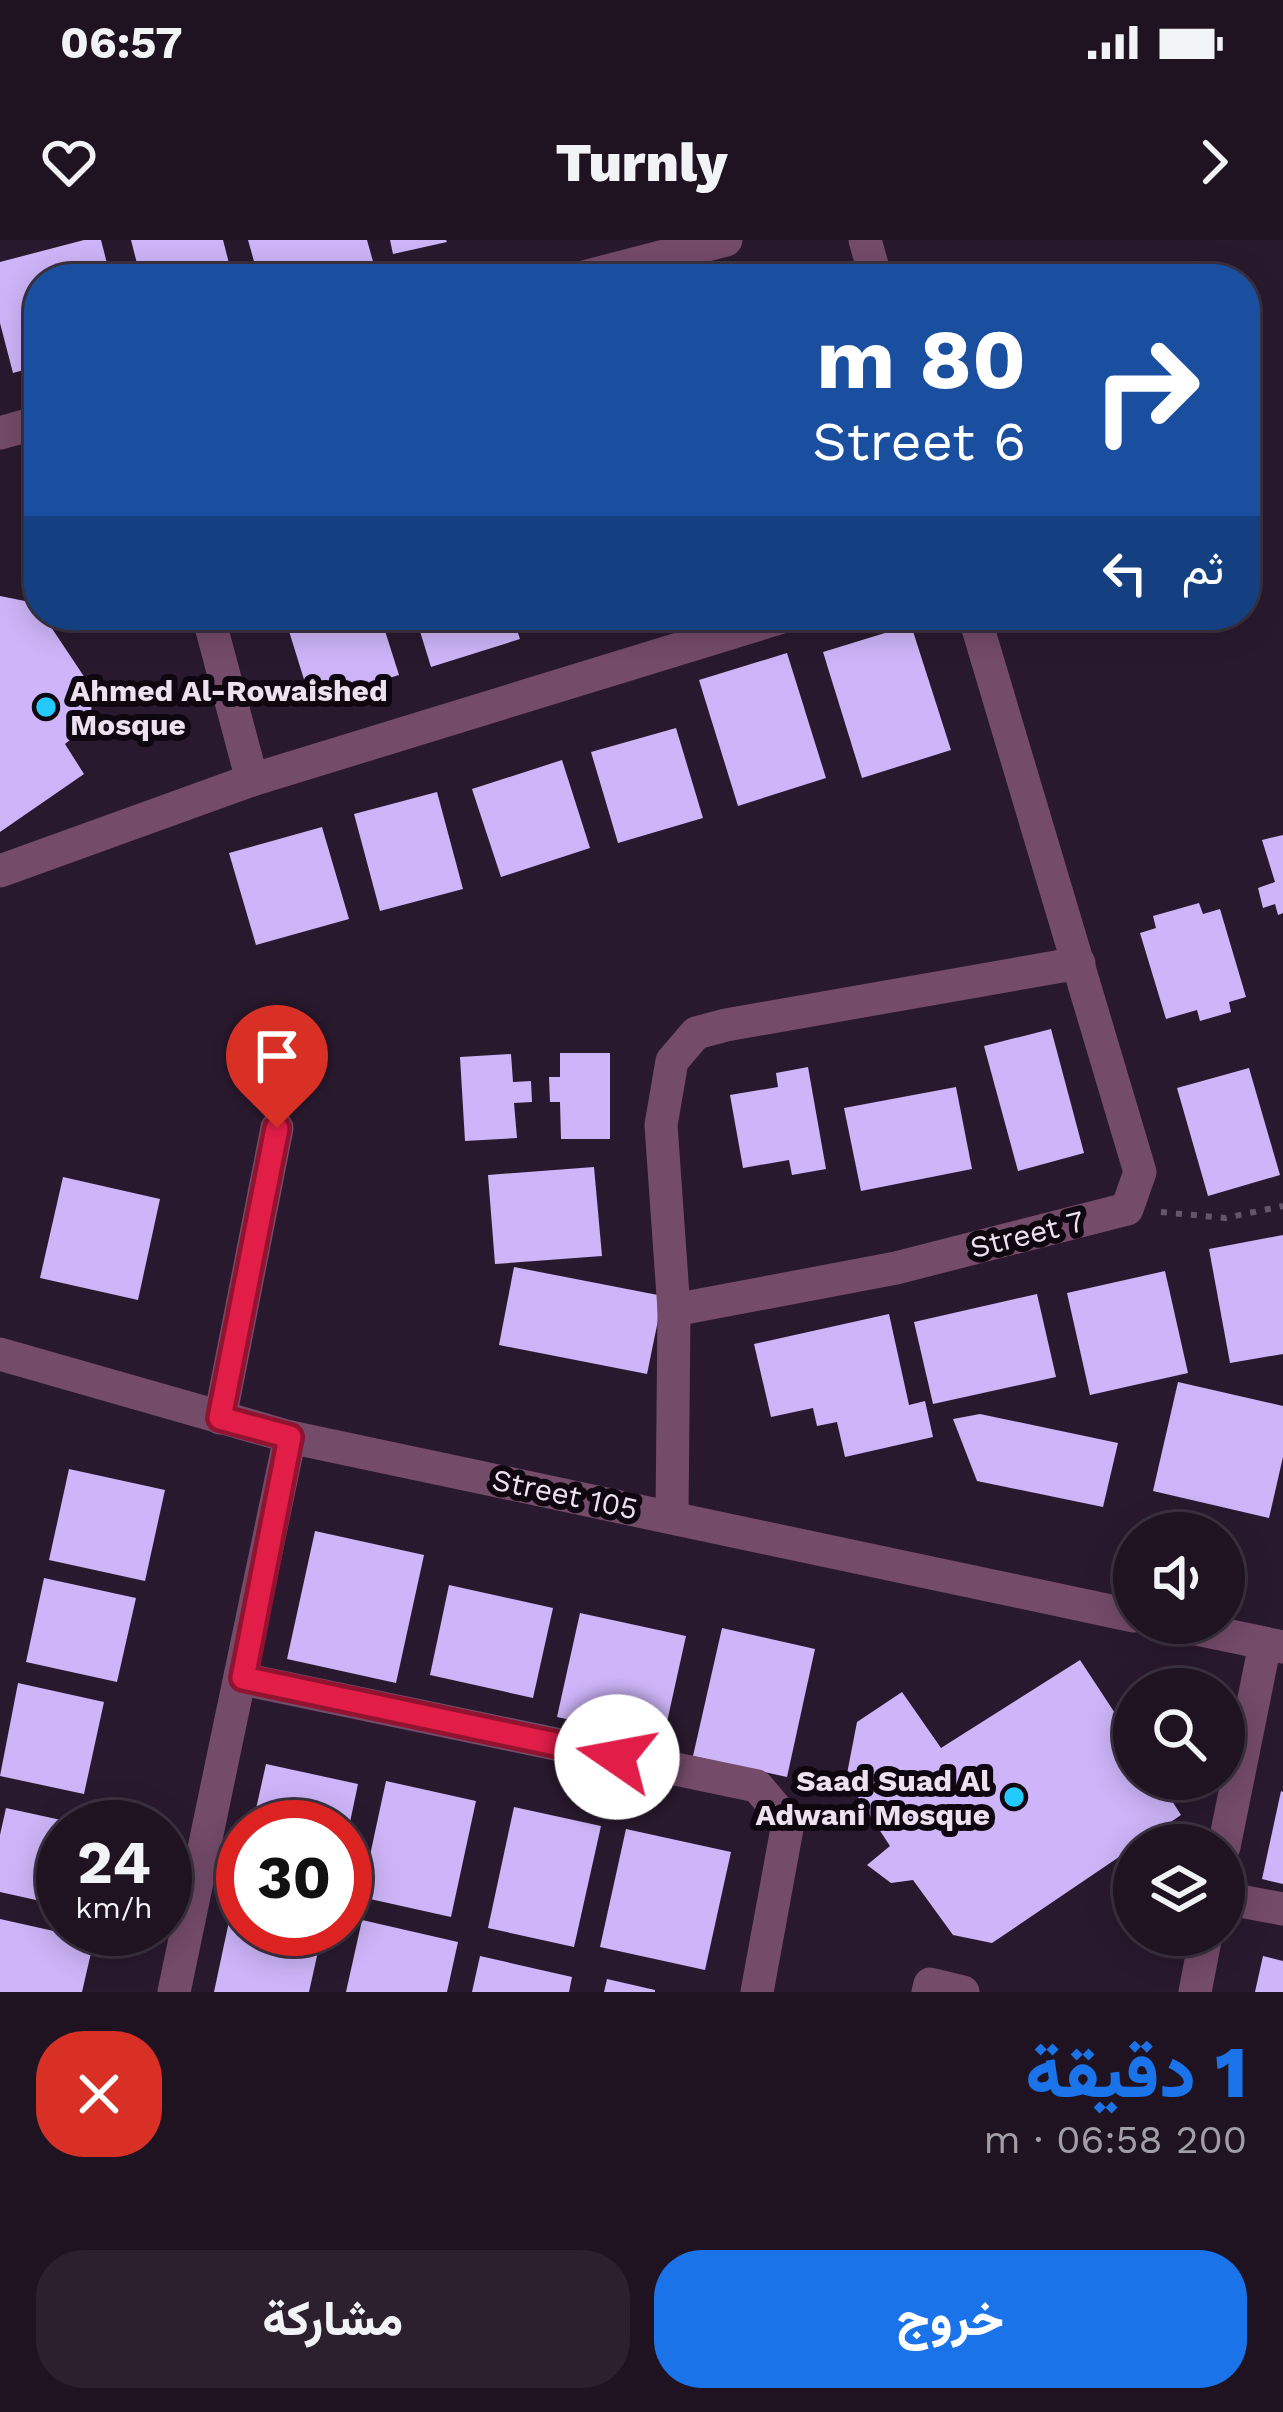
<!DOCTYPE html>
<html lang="ar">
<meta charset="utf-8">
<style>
body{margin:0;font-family:"Work Sans",Vazirmatn,sans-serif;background:#2c202f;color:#f1f3f6;direction:rtl;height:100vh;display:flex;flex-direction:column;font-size:45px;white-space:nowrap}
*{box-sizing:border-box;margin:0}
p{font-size:39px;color:#a19ea5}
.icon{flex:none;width:66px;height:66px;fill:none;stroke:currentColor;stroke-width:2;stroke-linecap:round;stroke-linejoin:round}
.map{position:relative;height:1752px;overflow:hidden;direction:ltr}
.panel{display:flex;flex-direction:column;background:#1f1322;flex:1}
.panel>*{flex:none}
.guide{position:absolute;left:24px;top:24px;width:1236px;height:366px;border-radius:48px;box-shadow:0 6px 30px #0003,0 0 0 3px #3c3240;direction:rtl;background:#1a4fa0;color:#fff;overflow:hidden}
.buttons{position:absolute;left:1113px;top:1272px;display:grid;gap:24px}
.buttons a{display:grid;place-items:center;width:132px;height:132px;border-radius:50%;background:#1f1322;box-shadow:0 6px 30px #0003,0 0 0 3px #3c3240;font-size:60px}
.speed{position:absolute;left:36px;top:1560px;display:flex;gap:24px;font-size:60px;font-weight:700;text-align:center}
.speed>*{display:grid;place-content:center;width:156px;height:156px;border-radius:50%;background:#1f1322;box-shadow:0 6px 30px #0003,0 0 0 3px #3c3240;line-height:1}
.speed small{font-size:30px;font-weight:400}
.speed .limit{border:18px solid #d22;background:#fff;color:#111}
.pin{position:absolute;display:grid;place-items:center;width:102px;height:102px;color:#fff;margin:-123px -51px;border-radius:50% 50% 50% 0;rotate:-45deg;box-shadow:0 0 12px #0007}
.pin .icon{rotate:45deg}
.me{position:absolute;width:132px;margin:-66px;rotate:282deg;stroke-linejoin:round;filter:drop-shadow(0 0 9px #0008)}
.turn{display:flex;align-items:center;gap:42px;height:252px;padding:0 36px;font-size:54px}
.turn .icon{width:156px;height:156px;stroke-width:2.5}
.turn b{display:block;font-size:84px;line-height:102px}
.then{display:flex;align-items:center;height:114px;padding:0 36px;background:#0003;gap:24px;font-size:45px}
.round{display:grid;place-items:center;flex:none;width:126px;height:126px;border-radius:48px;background:#2c202f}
.headline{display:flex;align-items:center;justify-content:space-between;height:204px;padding:0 36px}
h1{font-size:72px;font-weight:800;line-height:90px;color:#1a73e8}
.cta{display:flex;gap:24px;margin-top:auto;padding:24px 36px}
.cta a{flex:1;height:138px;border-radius:48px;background:#1a73e8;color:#fff;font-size:48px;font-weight:800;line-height:138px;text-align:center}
.cta a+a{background:#2c202f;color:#f1f3f6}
.status{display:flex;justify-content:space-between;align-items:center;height:84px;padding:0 60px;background:#1f1322;direction:ltr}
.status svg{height:33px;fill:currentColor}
header{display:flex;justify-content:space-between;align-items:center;height:156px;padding:0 36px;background:#1f1322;font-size:54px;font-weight:800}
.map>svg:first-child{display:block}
.building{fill:#ceb5f9}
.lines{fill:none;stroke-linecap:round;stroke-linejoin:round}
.path{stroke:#645568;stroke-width:6;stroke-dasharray:6 9;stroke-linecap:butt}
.minor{stroke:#744b69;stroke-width:33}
.route-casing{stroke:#92132f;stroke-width:30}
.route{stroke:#e11d48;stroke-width:21}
.poi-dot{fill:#24c9fe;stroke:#0e0710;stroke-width:4.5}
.labels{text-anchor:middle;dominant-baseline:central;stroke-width:12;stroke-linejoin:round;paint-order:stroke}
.poi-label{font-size:30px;font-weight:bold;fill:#ece1ef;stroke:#0e0710;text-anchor:start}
.street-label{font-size:30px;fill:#ece1ef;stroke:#0e0710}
</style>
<div class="status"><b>06:57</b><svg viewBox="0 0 49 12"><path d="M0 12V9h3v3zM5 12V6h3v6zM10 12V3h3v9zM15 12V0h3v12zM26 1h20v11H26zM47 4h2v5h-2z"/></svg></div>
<header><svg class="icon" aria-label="forward" viewBox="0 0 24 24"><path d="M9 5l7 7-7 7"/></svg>Turnly<svg class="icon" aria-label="heart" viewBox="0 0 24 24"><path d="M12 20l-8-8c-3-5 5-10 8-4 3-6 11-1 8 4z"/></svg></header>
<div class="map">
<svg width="1283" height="1752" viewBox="0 0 1283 1752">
<rect width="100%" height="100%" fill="#29192e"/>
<!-- building -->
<g class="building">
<polygon points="84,0 101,0 111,39 39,39 39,126 13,133 0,83 0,22"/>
<polygon points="131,0 223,0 233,39 141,39"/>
<polygon points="248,0 367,0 374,25 322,39 259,39"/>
<polygon points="390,0 446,0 447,2 393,14"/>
<polygon points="789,24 794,39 745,39 745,38"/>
<polygon points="0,356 35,363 39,375 43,375 93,450 90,484 65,504 84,534 0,592"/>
<polygon points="284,375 380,375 399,435 311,462"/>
<polygon points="415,375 512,375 520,399 431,427"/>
<polygon points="540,375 591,375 591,376 545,390"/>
<polygon points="911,385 951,510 862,538 823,412"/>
<polygon points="787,413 826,538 738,566 699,440"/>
<polygon points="676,488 703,578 618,603 591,512"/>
<polygon points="562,520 590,608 501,637 472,549"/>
<polygon points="437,552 463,649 380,671 354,574"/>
<polygon points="322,587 349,679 256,705 229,613"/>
<polygon points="1283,595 1283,673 1278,675 1275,664 1263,668 1258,648 1275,642 1262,600"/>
<polygon points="1199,663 1203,674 1220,669 1246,757 1229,762 1231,772 1200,781 1197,770 1166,779 1140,693 1156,688 1153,676"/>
<polygon points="1051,789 1084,913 1018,931 984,806"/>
<polygon points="560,813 610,813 610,899 561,899 560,862 550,862 549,837 560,837"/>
<polygon points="511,814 513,842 531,841 532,862 514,863 517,898 465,901 460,817"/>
<polygon points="808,827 826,929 792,935 789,920 743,928 730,855 778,847 776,833"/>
<polygon points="1249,828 1280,935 1208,956 1177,848"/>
<polygon points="956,847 972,929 861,951 844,868"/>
<polygon points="594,927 602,1016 495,1024 488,935"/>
<polygon points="63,937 160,959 138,1060 40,1038"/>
<polygon points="1283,995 1283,1114 1230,1123 1209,1009"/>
<polygon points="514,1027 663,1056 647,1134 499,1105"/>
<polygon points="1165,1031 1188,1133 1090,1155 1067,1053"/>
<polygon points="1037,1054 1056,1137 933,1164 914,1082"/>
<polygon points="889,1074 909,1165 925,1161 933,1197 845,1217 837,1182 817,1186 813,1168 771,1177 754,1104"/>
<polygon points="1178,1142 1283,1166 1283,1217 1269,1278 1153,1251"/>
<polygon points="980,1174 1118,1203 1103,1267 977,1241 953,1179"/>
<polygon points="69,1229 165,1250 145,1341 49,1320"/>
<polygon points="315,1291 424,1315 396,1443 287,1419"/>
<polygon points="44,1338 136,1358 117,1442 26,1422"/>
<polygon points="449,1345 553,1368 533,1458 430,1435"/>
<polygon points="580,1373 686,1396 663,1500 557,1477"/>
<polygon points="722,1388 815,1409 787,1537 693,1516"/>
<polygon points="1080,1420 1134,1502 1134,1539 1158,1539 1181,1575 992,1703 953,1695 913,1640 891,1643 867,1625 890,1606 846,1539 857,1482 902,1452 941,1508"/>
<polygon points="18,1443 104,1462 84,1554 0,1536"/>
<polygon points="266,1524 358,1544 349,1587 252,1587"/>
<polygon points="386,1541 476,1561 451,1677 361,1657"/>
<polygon points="1281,1551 1283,1552 1283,1644 1262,1639"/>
<polygon points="514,1567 601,1586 574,1707 488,1688"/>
<polygon points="6,1568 84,1585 63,1587 63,1666 0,1652 0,1595"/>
<polygon points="626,1589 731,1612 705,1730 600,1707"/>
<polygon points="235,1653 243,1655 243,1689 323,1689 309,1752 214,1752"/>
<polygon points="0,1679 94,1700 82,1752 0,1752"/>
<polygon points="362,1680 458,1702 447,1752 346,1752"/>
<polygon points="480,1716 572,1737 569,1752 472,1752"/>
<polygon points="1263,1716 1283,1721 1283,1752 1255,1752"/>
<polygon points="607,1739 655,1750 655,1752 604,1752"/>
</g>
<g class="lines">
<!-- path -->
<polyline class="path" points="1161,972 1225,978 1283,966"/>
<!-- minor -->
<g class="minor">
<polyline points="865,0 876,39"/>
<polyline points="576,39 726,0"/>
<polyline points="0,193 39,182"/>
<polyline points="208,375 252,540"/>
<polyline points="0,631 252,540 789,375"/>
<polyline points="674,1070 896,1028 1127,969 1140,932 974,375"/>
<polyline points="0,1114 290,1197 1134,1376"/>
<polyline points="220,1178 277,888"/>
<polyline points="672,1276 674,1070 661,885 672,821 696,793 726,785 1079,723"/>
<polyline points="1168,1383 1283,1407"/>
<polyline points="243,1439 757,1546 788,1583 757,1752"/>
<polyline points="1224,1607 1265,1404"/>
<polyline points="1224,1658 1283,1669"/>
<polyline points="174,1752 290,1197"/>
<polyline points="928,1752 930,1744 963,1752"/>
<polyline points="1195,1752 1206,1695"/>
</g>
</g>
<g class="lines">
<defs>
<polyline id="route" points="277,888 220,1178 290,1197 243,1438 617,1517"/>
</defs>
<!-- route casing -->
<use href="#route" class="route-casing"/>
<!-- route -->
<use href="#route" class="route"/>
</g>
<!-- markers -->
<g class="poi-dot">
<circle cx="46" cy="467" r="12"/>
<circle cx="1014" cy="1557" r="12"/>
</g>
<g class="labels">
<!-- poi labels -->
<g class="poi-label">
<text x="70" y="450">Ahmed Al-Rowaished<tspan x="70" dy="34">Mosque</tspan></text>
<text x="990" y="1540" text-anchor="end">Saad Suad Al<tspan x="990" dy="34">Adwani Mosque</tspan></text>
</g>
<!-- street labels -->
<g class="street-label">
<text transform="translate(1027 994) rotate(-14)">Street 7</text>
<text transform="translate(565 1254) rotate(12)">Street 105</text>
</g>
</g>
</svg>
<div class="buttons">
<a><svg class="icon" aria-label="sound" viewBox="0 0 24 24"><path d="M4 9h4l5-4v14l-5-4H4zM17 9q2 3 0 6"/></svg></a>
<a><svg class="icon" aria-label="search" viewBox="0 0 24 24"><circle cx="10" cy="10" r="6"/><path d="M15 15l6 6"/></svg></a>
<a><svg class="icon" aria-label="layers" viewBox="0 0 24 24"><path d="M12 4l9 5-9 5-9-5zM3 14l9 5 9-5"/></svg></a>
</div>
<div class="speed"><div>24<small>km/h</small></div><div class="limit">30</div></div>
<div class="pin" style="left:277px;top:888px;background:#d93025"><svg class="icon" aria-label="arrive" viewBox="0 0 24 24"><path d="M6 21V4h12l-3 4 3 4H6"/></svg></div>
<svg class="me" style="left:617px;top:1517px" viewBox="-20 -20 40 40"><circle r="19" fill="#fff"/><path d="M0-13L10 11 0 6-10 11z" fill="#e11d48"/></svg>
<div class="guide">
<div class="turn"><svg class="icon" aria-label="right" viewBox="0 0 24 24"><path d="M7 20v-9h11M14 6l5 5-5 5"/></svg><div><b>80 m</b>Street 6</div></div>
<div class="then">ثم<svg class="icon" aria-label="left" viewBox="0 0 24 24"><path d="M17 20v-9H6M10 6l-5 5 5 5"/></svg></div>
</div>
</div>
<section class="panel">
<div class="headline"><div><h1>1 دقيقة</h1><p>200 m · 06:58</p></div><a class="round" style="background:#d93025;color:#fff"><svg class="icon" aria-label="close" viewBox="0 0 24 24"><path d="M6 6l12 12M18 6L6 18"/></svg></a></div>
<div class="cta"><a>خروج</a><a>مشاركة</a></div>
</section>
